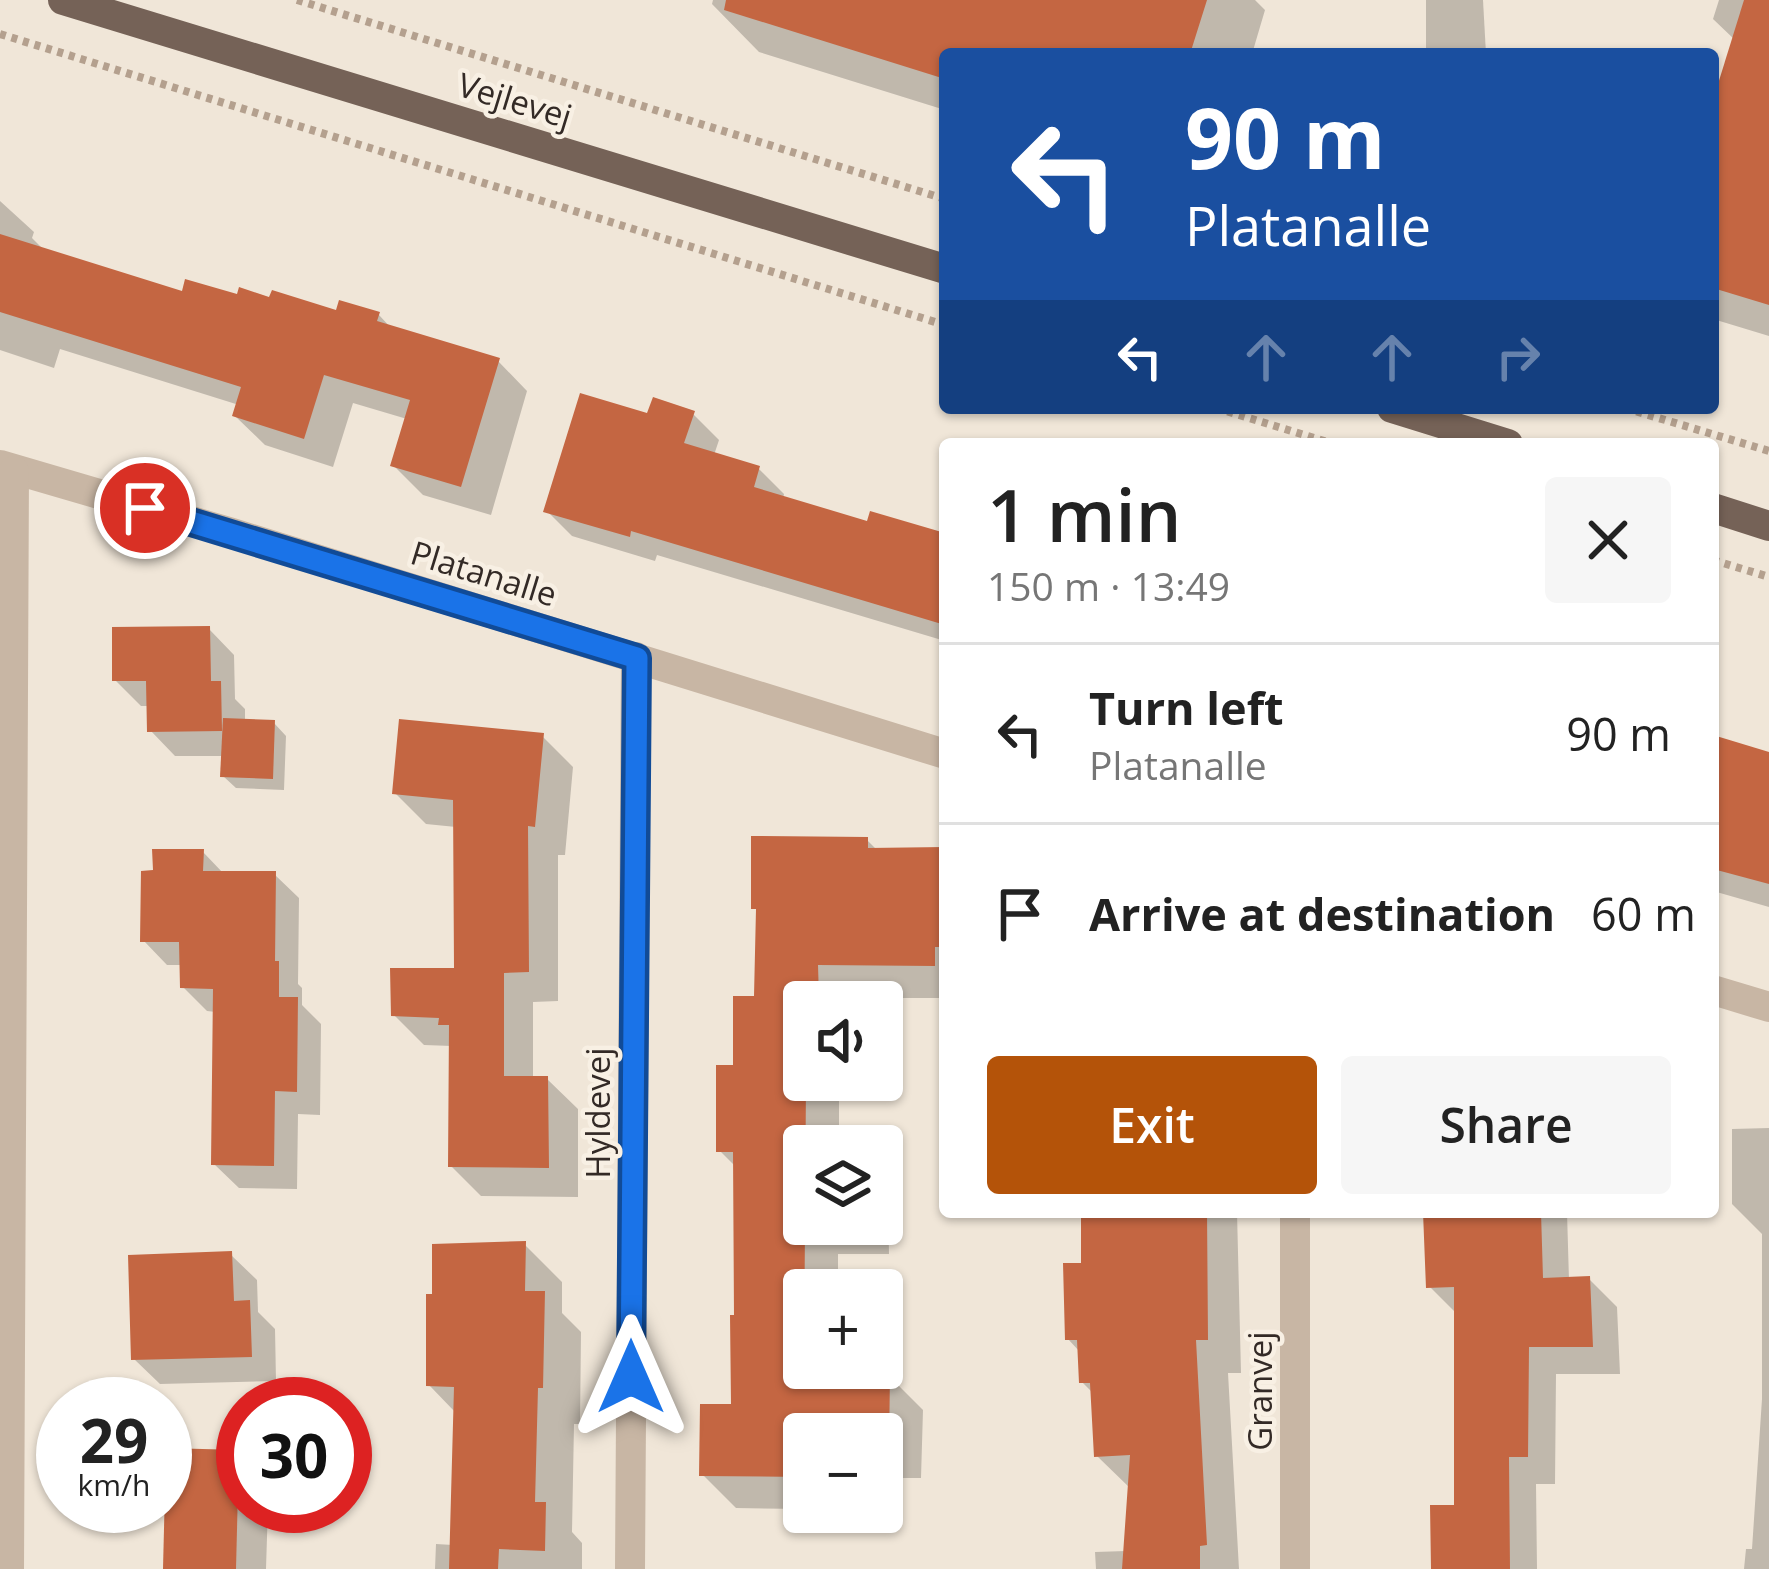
<!DOCTYPE html>
<meta charset="utf-8">
<style>
body{margin:0;font-family:"Open Sans",sans-serif;background:#f6f6f6;color:#222;height:100vh;display:flex;flex-direction:column;font-size:45px;white-space:nowrap}
*{box-sizing:border-box;margin:0}
p{font-size:39px;color:#767676}
.icon{flex:none;width:66px;height:66px;fill:none;stroke:currentColor;stroke-width:2;stroke-linecap:round;stroke-linejoin:round}
.map{position:relative;flex:1;overflow:hidden}
.drawer{position:absolute;left:939px;top:438px;width:780px;height:780px;display:flex;flex-direction:column;background:#fff;border-radius:12px;box-shadow:0 3px 9px #0004}
.drawer>*{flex:none}
.guide{position:absolute;left:939px;top:48px;width:780px;height:366px;border-radius:12px;box-shadow:0 3px 9px #0004;background:#1a4fa0;color:#fff;overflow:hidden}
.controls{position:absolute;left:783px;top:981px;display:grid;gap:24px}
.controls a{display:grid;place-items:center;width:120px;height:120px;border-radius:12px;background:#fff;box-shadow:0 3px 9px #0004;font-size:60px}
.speed{position:absolute;left:36px;top:1377px;display:flex;gap:24px;font-size:60px;font-weight:700;text-align:center}
.speed>*{display:grid;place-content:center;width:156px;height:156px;border-radius:50%;background:#fff;box-shadow:0 3px 9px #0004;line-height:1}
.speed small{font-size:30px;font-weight:400}
.speed .limit{border:18px solid #d22;background:#fff;color:#111}
.pin{position:absolute;display:grid;place-items:center;width:102px;height:102px;color:#fff;margin:-51px;border:6px solid #fff;border-radius:50%;box-shadow:0 3px 12px #0007}
.me{position:absolute;width:132px;margin:-66px;rotate:0deg;stroke-linejoin:round;filter:drop-shadow(0 0 9px #0008)}
.turn{display:flex;align-items:center;gap:42px;height:252px;padding:0 48px;font-size:54px}
.turn .icon{width:156px;height:156px;stroke-width:2.5}
.turn b{display:block;font-size:84px;line-height:102px}
.lanes{display:flex;align-items:center;height:114px;padding:0 48px;background:#0003;justify-content:center;gap:60px;direction:ltr}
.lanes .off{opacity:.35}
.round{display:grid;place-items:center;flex:none;width:126px;height:126px;border-radius:12px;background:#f6f6f6}
.overview{display:flex;align-items:center;justify-content:space-between;height:204px;padding:0 48px}
h1{font-size:72px;font-weight:600;line-height:90px}
.cta{display:flex;gap:24px;margin-top:auto;padding:24px 48px}
.cta a{flex:1;height:138px;border-radius:12px;background:#b45309;color:#fff;font-size:48px;font-weight:600;line-height:138px;text-align:center}
.cta a+a{background:#f6f6f6;color:#222}
ul{padding:0;list-style:none}
li{display:flex;align-items:center;gap:36px;height:180px;padding:0 48px;border-top:3px solid #e0e0e0}
li div{flex:1}
li b{display:block;font-size:45px}
li em{font-style:normal}
.map>svg:first-child{display:block}
.shadow{fill:#0003}
.building{fill:#c46642}
.lines{fill:none;stroke-linecap:round;stroke-linejoin:round}
.path{stroke:#b4a08e;stroke-width:8;stroke-dasharray:6 6;stroke-linecap:butt}
.minor{stroke:#c8b6a4;stroke-width:30}
.major{stroke:#756257;stroke-width:30}
.route-casing{stroke:#114b97;stroke-width:30}
.route{stroke:#1a73e8;stroke-width:21}
.labels{text-anchor:middle;dominant-baseline:central;stroke-width:9;stroke-linejoin:round;paint-order:stroke}
.street-label{font-size:33px;fill:#332a26;stroke:#f8f0e4}
</style>
<div class="map">
<svg width="1769" height="1569" viewBox="0 0 1769 1569">
<rect width="100%" height="100%" fill="#f0e6d8"/>
<!-- shadow -->
<g class="shadow">
<polygon points="713,0 1255,0 1265,10 1252,54 945,54 945,110 759,52 712,4"/>
<polygon points="1426,0 1483,0 1486,54 1426,54"/>
<polygon points="1719,0 1769,0 1769,336 1713,319 1713,111 1735,40 1713,19"/>
<polygon points="0,201 34,232 32,238 45,251 184,294 239,297 338,314 379,315 392,329 498,361 527,391 491,515 423,495 393,465 407,419 353,403 333,467 265,445 235,416 239,405 60,349 54,368 0,350"/>
<polygon points="693,414 719,440 714,455 759,469 784,494 783,499 869,525 945,537 945,641 657,555 655,561 572,536 547,511 649,417"/>
<polygon points="209,629 234,655 235,699 245,709 245,722 274,723 286,736 284,790 236,788 223,776 224,756 175,756 150,730 149,706 141,706 115,680"/>
<polygon points="542,736 573,767 565,855 558,855 558,1001 533,1002 533,1079 547,1079 578,1109 578,1197 481,1196 451,1166 452,1046 424,1045 394,1015 457,971 456,827 426,824 395,793"/>
<polygon points="1713,738 1769,755 1769,907 1713,891"/>
<polygon points="867,840 878,851 945,850 945,998 851,998 851,1002 804,1002 804,1080 839,1080 839,1146 804,1146 804,1224 882,1224 882,1201 888,1207 889,1254 838,1254 838,1290 804,1290 804,1368 838,1368 838,1375 889,1376 923,1410 921,1478 882,1478 882,1434 804,1434 804,1509 736,1508 702,1474 734,1407 737,1319 736,1167 719,1150 736,1068 757,999 759,912 754,907"/>
<polygon points="203,852 224,874 274,874 299,898 298,984 302,988 302,1005 321,1024 320,1115 298,1114 297,1189 239,1188 214,1164 216,1012 207,1011 183,987 182,965 167,965 143,940"/>
<polygon points="1769,1128 1769,1569 1744,1569 1746,1549 1752,1549 1762,1399 1762,1234 1732,1204 1732,1129"/>
<polygon points="1084,1212 1237,1212 1241,1373 1228,1373 1239,1569 1096,1569 1095,1552 1126,1551 1131,1489 1097,1456 1093,1393 1082,1382 1080,1352 1068,1339 1084,1266"/>
<polygon points="1426,1212 1567,1212 1569,1280 1589,1279 1617,1307 1620,1374 1556,1374 1555,1484 1536,1484 1537,1569 1434,1569 1457,1508 1457,1314 1429,1286"/>
<polygon points="524,1244 562,1282 562,1313 581,1332 580,1424 574,1424 572,1532 582,1543 582,1569 435,1569 436,1544 453,1545 456,1413 429,1385"/>
<polygon points="231,1255 257,1280 258,1312 275,1329 276,1381 160,1384 134,1359"/>
<polygon points="238,1453 243,1458 243,1506 268,1506 266,1569 166,1569"/>
</g>
<!-- building -->
<g class="building">
<polygon points="726,0 1207,0 1190,54 945,54 945,79 724,10"/>
<polygon points="1744,0 1769,0 1769,305 1713,288 1713,100"/>
<polygon points="0,234 182,291 185,279 237,294 239,287 269,297 272,290 336,310 339,300 380,312 377,321 500,358 461,487 390,466 410,400 324,375 304,439 232,416 241,387 0,312"/>
<polygon points="580,393 647,413 653,397 695,411 684,443 760,466 754,487 867,521 870,511 945,533 945,625 631,531 630,537 543,512"/>
<polygon points="210,626 211,681 221,681 222,731 147,732 146,681 112,681 112,627"/>
<polygon points="223,718 275,720 273,779 220,777"/>
<polygon points="399,719 544,733 535,827 528,826 529,972 504,973 504,1076 548,1076 549,1168 448,1167 449,1025 438,1025 439,1018 391,1016 390,968 454,968 453,800 392,794"/>
<polygon points="1713,735 1769,752 1769,884 1713,869"/>
<polygon points="751,836 868,837 868,848 945,847 945,947 935,947 935,966 818,965 819,999 807,999 804,1002 804,1080 806,1080 804,1368 806,1372 890,1373 889,1446 882,1446 882,1434 804,1434 804,1477 699,1476 700,1404 731,1404 730,1315 734,1315 733,1152 716,1152 716,1065 733,1065 733,996 754,996 756,909 751,909"/>
<polygon points="152,849 204,849 203,871 276,871 275,961 279,961 279,997 298,997 297,1092 275,1091 274,1166 211,1165 213,989 180,988 179,942 140,942 141,871 153,870"/>
<polygon points="1081,1212 1207,1212 1208,1340 1196,1340 1207,1545 1200,1546 1200,1569 1122,1569 1130,1455 1094,1457 1090,1383 1079,1383 1077,1340 1065,1340 1063,1263 1081,1263"/>
<polygon points="1423,1212 1541,1212 1543,1278 1590,1276 1593,1347 1529,1347 1528,1457 1509,1457 1510,1569 1431,1569 1430,1505 1454,1505 1454,1287 1426,1288"/>
<polygon points="526,1241 525,1291 545,1291 543,1388 538,1388 535,1502 546,1502 545,1551 499,1549 498,1569 449,1569 454,1387 426,1386 426,1294 432,1294 432,1244"/>
<polygon points="232,1251 234,1301 250,1300 252,1357 131,1360 128,1255"/>
<polygon points="166,1448 239,1450 236,1569 163,1569"/>
</g>
<g class="lines">
<!-- path -->
<g class="path">
<polyline points="297,0 945,199"/>
<polyline points="0,34 945,325"/>
<polyline points="1216,408 1334,444"/>
<polyline points="1625,408 1769,451"/>
<polyline points="1713,560 1769,577"/>
</g>
<!-- minor -->
<g class="minor">
<polyline points="0,465 232,533 945,754"/>
<polyline points="1713,990 1769,1007"/>
<polyline points="1295,1212 1295,1569"/>
<polyline points="9,1569 14,471"/>
<polyline points="630,1569 636,657"/>
</g>
<!-- major -->
<g class="major">
<polyline points="63,0 945,269"/>
<polyline points="1392,408 1508,444"/>
<polyline points="1713,508 1769,526"/>
</g>
</g>
<g class="lines">
<defs>
<polyline id="route" points="145,508 637,658 631,1377"/>
</defs>
<!-- route casing -->
<use href="#route" class="route-casing"/>
<!-- route -->
<use href="#route" class="route"/>
</g>
<g class="labels">
<!-- street labels -->
<g class="street-label">
<text transform="translate(515 100) rotate(17)">Vejlevej</text>
<text transform="translate(484 573) rotate(17)">Platanalle</text>
<text transform="translate(597 1113) rotate(-90)">Hyldevej</text>
<text transform="translate(1259 1391) rotate(-90)">Granvej</text>
</g>
</g>
</svg>
<div class="controls">
<a><svg class="icon" aria-label="sound" viewBox="0 0 24 24"><path d="M4 9h4l5-4v14l-5-4H4zM17 9q2 3 0 6"/></svg></a>
<a><svg class="icon" aria-label="layers" viewBox="0 0 24 24"><path d="M12 4l9 5-9 5-9-5zM3 14l9 5 9-5"/></svg></a>
<a>+</a>
<a>−</a>
</div>
<div class="speed"><div>29<small>km/h</small></div><div class="limit">30</div></div>
<div class="pin" style="left:145px;top:508px;background:#d93025"><svg class="icon" aria-label="arrive" viewBox="0 0 24 24"><path d="M6 21V4h12l-3 4 3 4H6"/></svg></div>
<svg class="me" style="left:631px;top:1377px" viewBox="-20 -20 40 40"><path d="M0-17L14 15 0 8-14 15z" fill="#1a73e8" stroke="#fff" stroke-width="4"/></svg>
<div class="guide">
<div class="turn"><svg class="icon" aria-label="left" viewBox="0 0 24 24"><path d="M17 20v-9H6M10 6l-5 5 5 5"/></svg><div><b>90 m</b>Platanalle</div></div>
<div class="lanes"><svg class="icon" aria-label="left" viewBox="0 0 24 24"><path d="M17 20v-9H6M10 6l-5 5 5 5"/></svg><svg class="icon off" aria-label="ahead" viewBox="0 0 24 24"><path d="M12 20V5M6 11l6-6 6 6"/></svg><svg class="icon off" aria-label="ahead" viewBox="0 0 24 24"><path d="M12 20V5M6 11l6-6 6 6"/></svg><svg class="icon off" aria-label="right" viewBox="0 0 24 24"><path d="M7 20v-9h11M14 6l5 5-5 5"/></svg></div>
</div>
<section class="drawer">
<div class="overview"><div><h1>1 min</h1><p>150 m · 13:49</p></div><a class="round"><svg class="icon" aria-label="close" viewBox="0 0 24 24"><path d="M6 6l12 12M18 6L6 18"/></svg></a></div>
<ul>
<li><svg class="icon" aria-label="left" viewBox="0 0 24 24"><path d="M17 20v-9H6M10 6l-5 5 5 5"/></svg><div><b>Turn left</b><p>Platanalle</p></div><em>90 m</em></li>
<li><svg class="icon" aria-label="arrive" viewBox="0 0 24 24"><path d="M6 21V4h12l-3 4 3 4H6"/></svg><div><b>Arrive at destination</b></div><em>60 m</em></li>
</ul>
<div class="cta"><a>Exit</a><a>Share</a></div>
</section>
</div>
